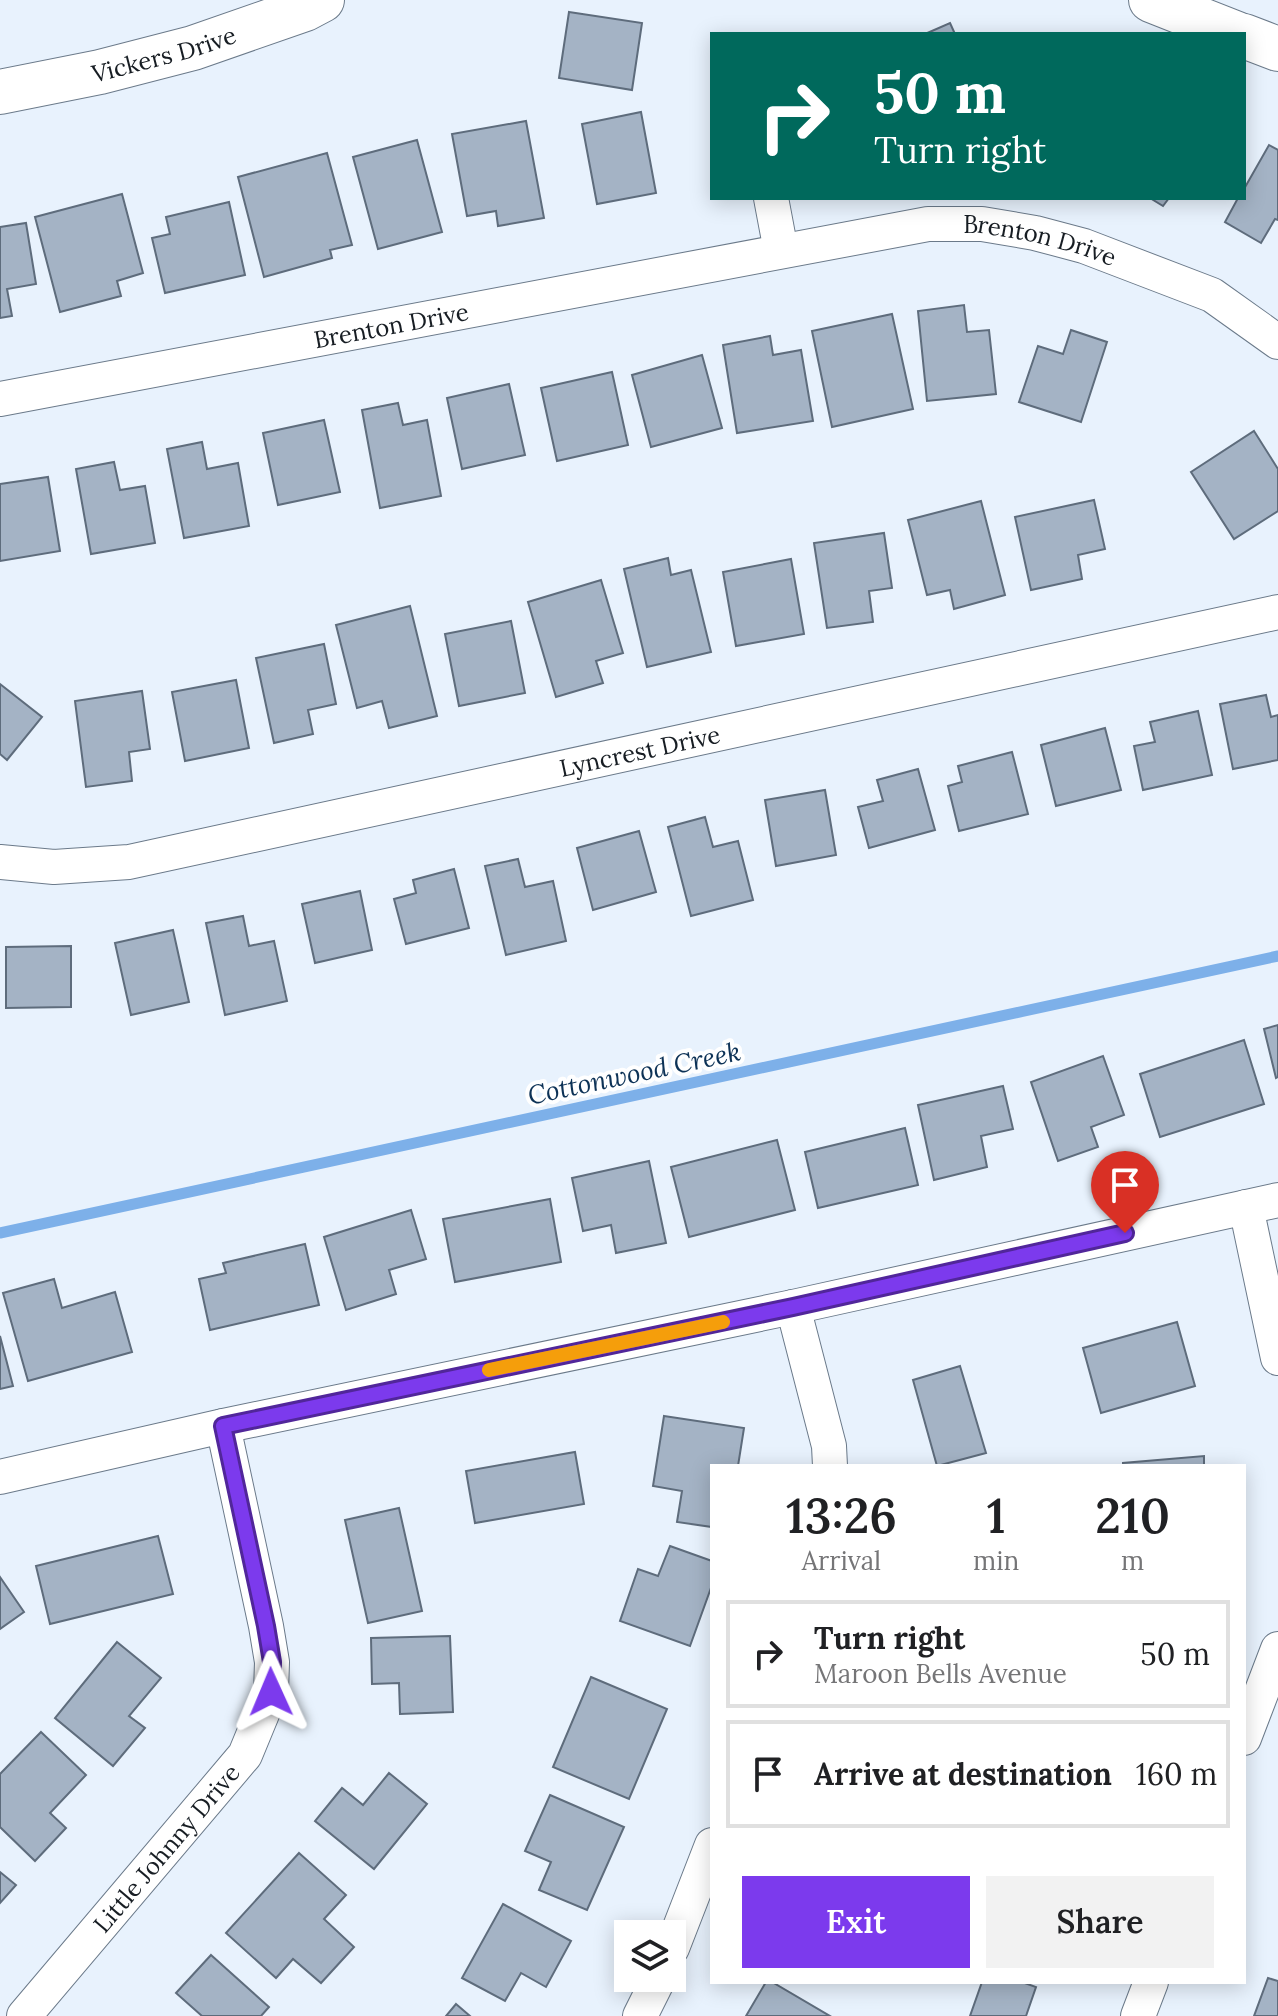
<!DOCTYPE html>
<style>
body{margin:0;font-family:Lora,serif;background:#f2f2f2;color:#202124;height:100vh;display:flex;flex-direction:column;font-size:30px;white-space:nowrap}
*{box-sizing:border-box;margin:0}
p{font-size:26px;color:#757577}
.icon{flex:none;width:44px;height:44px;fill:none;stroke:currentColor;stroke-width:2;stroke-linecap:round;stroke-linejoin:round}
.map{position:relative;flex:1;overflow:hidden}
.panel{position:absolute;left:710px;top:1464px;width:536px;height:520px;display:flex;flex-direction:column;background:#fff;border-radius:0px;box-shadow:0 4px 20px #0003}
.panel>*{flex:none}
.top-card{position:absolute;left:710px;top:32px;width:536px;height:168px;border-radius:0px;box-shadow:0 4px 20px #0003;background:#00695c;color:#fff;overflow:hidden}
.fabs{position:absolute;left:614px;top:1920px;display:grid;gap:16px}
.fabs a{display:grid;place-items:center;width:72px;height:72px;border-radius:0px;background:#fff;box-shadow:0 4px 20px #0003;font-size:40px}
.pin{position:absolute;display:grid;place-items:center;width:68px;height:68px;color:#fff;margin:-82px -34px;border-radius:50% 50% 50% 0;rotate:-45deg;box-shadow:0 0 8px #0007}
.pin .icon{rotate:45deg}
.me{position:absolute;width:88px;margin:-44px;rotate:359deg;stroke-linejoin:round;filter:drop-shadow(0 0 6px #0008)}
.turn{display:flex;align-items:center;gap:28px;height:168px;padding:0 32px;font-size:36px}
.turn .icon{width:104px;height:104px;stroke-width:2.5}
.turn b{display:block;font-size:56px;line-height:68px}
.eta{display:flex;justify-content:space-evenly;align-items:center;height:136px;text-align:center}
.eta b{font-size:48px;font-weight:600;line-height:56px}
.button{display:flex;gap:16px;margin-top:auto;padding:16px 32px}
.button a{flex:1;height:92px;border-radius:0px;background:#7c3aed;color:#fff;font-size:32px;font-weight:600;line-height:92px;text-align:center}
.button a+a{background:#f2f2f2;color:#202124}
ul{padding:0;list-style:none}
li{display:flex;align-items:center;gap:24px;height:108px;margin:0 16px 12px;padding:0 16px;border:4px solid #e0e0e0;border-radius:0px}
li div{flex:1}
li b{display:block;font-size:30px}
li em{font-style:normal}
.map>svg:first-child{display:block}
.lines{fill:none;stroke-linecap:round;stroke-linejoin:round}
.stream{stroke:#7db0e9;stroke-width:11}
.building{fill:#a4b3c5;stroke:#5e6c7c;stroke-width:2}
.minor-casing{stroke:#6b7a8a;stroke-width:36}
.tertiary-casing{stroke:#6b7a8a;stroke-width:46}
.secondary-casing{stroke:#6b7a8a;stroke-width:46}
.minor{stroke:#fff;stroke-width:34}
.tertiary{stroke:#fff;stroke-width:44}
.secondary{stroke:#fff;stroke-width:44}
.route-casing{stroke:#51269a;stroke-width:20}
.route{stroke:#7c3aed;stroke-width:14}
.slow{stroke:#f59e0b;stroke-width:14}
.labels{text-anchor:middle;dominant-baseline:central;stroke-width:8;stroke-linejoin:round;paint-order:stroke}
.street-label{font-size:24px;fill:#171d23;stroke:#fff}
.water-label{font-size:26px;font-style:italic;fill:#0d3256;stroke:#fff}
</style>
<div class="map">
<svg width="1278" height="2016" viewBox="0 0 1278 2016">
<rect width="100%" height="100%" fill="#e8f2fd"/>
<g class="lines">
<!-- stream -->
<polyline class="stream" points="0,1233 1278,956"/>
</g>
<!-- building -->
<g class="building">
<polygon points="569,12 642,23 632,90 559,78"/>
<polygon points="950,23 955,34 925,34"/>
<polygon points="641,112 656,193 597,204 582,124"/>
<polygon points="526,121 544,218 498,226 496,211 467,216 452,134"/>
<polygon points="417,140 442,232 378,249 353,157"/>
<polygon points="1269,145 1278,150 1278,220 1275,219 1261,243 1225,222 1238,198 1244,198 1244,189"/>
<polygon points="327,153 352,245 330,250 332,258 264,277 238,177"/>
<polygon points="122,194 143,273 117,281 121,296 60,312 35,217"/>
<polygon points="1150,198 1169,198 1163,206"/>
<polygon points="229,202 245,275 165,293 152,238 170,234 166,217"/>
<polygon points="26,223 36,284 7,289 12,316 0,318 0,227"/>
<polygon points="964,305 967,332 989,330 996,394 927,401 918,311"/>
<polygon points="892,314 913,409 832,427 812,331"/>
<polygon points="1071,330 1107,342 1081,422 1019,402 1038,346 1063,354"/>
<polygon points="770,336 773,355 801,350 813,421 737,433 723,345"/>
<polygon points="702,355 722,428 651,447 632,375"/>
<polygon points="612,372 628,445 557,461 541,388"/>
<polygon points="509,384 525,455 462,469 447,398"/>
<polygon points="398,403 403,425 427,420 441,496 380,508 362,410"/>
<polygon points="324,420 340,492 278,505 263,433"/>
<polygon points="1254,431 1278,469 1278,511 1234,539 1191,472"/>
<polygon points="202,442 207,469 238,463 249,526 184,538 167,449"/>
<polygon points="114,462 120,490 145,486 155,543 91,554 76,469"/>
<polygon points="48,477 60,551 0,561 0,484"/>
<polygon points="1094,500 1105,549 1078,555 1082,579 1031,590 1015,517"/>
<polygon points="981,501 1005,595 954,609 950,590 927,595 908,520"/>
<polygon points="884,533 892,588 869,591 873,622 827,628 814,543"/>
<polygon points="668,558 671,575 691,570 711,652 647,667 624,569"/>
<polygon points="791,559 804,634 736,646 723,572"/>
<polygon points="601,580 623,653 596,661 603,683 556,697 528,602"/>
<polygon points="410,606 437,716 389,728 382,701 357,708 336,625"/>
<polygon points="511,621 525,693 459,706 445,634"/>
<polygon points="324,644 336,704 308,710 313,734 274,743 256,658"/>
<polygon points="236,680 249,748 185,761 172,692"/>
<polygon points="0,684 42,717 7,760 0,754"/>
<polygon points="142,691 150,749 129,752 132,781 86,787 75,701"/>
<polygon points="1266,695 1271,717 1278,715 1278,760 1233,769 1220,704"/>
<polygon points="1198,711 1212,775 1143,790 1134,746 1155,742 1150,722"/>
<polygon points="1105,728 1121,790 1056,806 1041,745"/>
<polygon points="1012,752 1028,814 959,831 948,786 962,782 958,766"/>
<polygon points="918,769 935,830 869,848 858,807 883,801 877,780"/>
<polygon points="825,790 836,855 776,866 765,800"/>
<polygon points="705,817 713,847 738,841 753,900 691,916 668,827"/>
<polygon points="639,831 656,892 593,910 577,848"/>
<polygon points="518,859 525,887 553,881 566,941 506,955 485,866"/>
<polygon points="454,869 469,928 406,944 394,899 416,893 413,880"/>
<polygon points="360,891 372,950 315,963 302,904"/>
<polygon points="243,916 249,946 274,941 287,1001 225,1015 206,923"/>
<polygon points="173,930 189,1002 131,1015 115,943"/>
<polygon points="71,946 71,1007 6,1008 6,947"/>
<polygon points="1278,1025 1278,1077 1276,1078 1264,1029"/>
<polygon points="1244,1040 1264,1104 1160,1137 1140,1074"/>
<polygon points="1103,1056 1124,1115 1091,1127 1098,1147 1058,1161 1031,1082"/>
<polygon points="1003,1086 1013,1129 981,1136 987,1167 934,1180 918,1105"/>
<polygon points="905,1128 918,1185 818,1208 805,1152"/>
<polygon points="777,1140 795,1210 689,1237 671,1167"/>
<polygon points="649,1161 666,1243 616,1253 611,1225 583,1231 572,1178"/>
<polygon points="550,1199 561,1262 455,1282 443,1219"/>
<polygon points="411,1210 426,1259 389,1270 396,1294 346,1310 324,1237"/>
<polygon points="305,1244 319,1305 210,1330 199,1279 226,1273 223,1263"/>
<polygon points="54,1279 62,1308 115,1292 132,1352 28,1381 3,1293"/>
<polygon points="1177,1322 1195,1386 1101,1413 1083,1348"/>
<polygon points="0,1336 13,1386 0,1389"/>
<polygon points="960,1366 986,1453 937,1466 913,1380"/>
<polygon points="664,1416 744,1428 738,1466 712,1466 712,1527 677,1522 682,1491 653,1486"/>
<polygon points="575,1452 584,1504 475,1523 466,1471"/>
<polygon points="1204,1456 1204,1466 1123,1466 1123,1463"/>
<polygon points="399,1508 422,1611 368,1623 345,1520"/>
<polygon points="158,1536 173,1594 50,1624 36,1566"/>
<polygon points="670,1546 712,1561 712,1585 690,1646 620,1621 638,1569 658,1576"/>
<polygon points="0,1577 24,1612 0,1629"/>
<polygon points="450,1636 453,1712 400,1714 399,1683 372,1684 371,1638"/>
<polygon points="117,1642 161,1678 129,1716 145,1728 113,1766 55,1718"/>
<polygon points="591,1677 667,1709 629,1799 553,1767"/>
<polygon points="41,1732 86,1775 50,1813 66,1828 35,1861 0,1827 0,1774"/>
<polygon points="389,1773 427,1804 374,1869 315,1821 342,1788 363,1805"/>
<polygon points="550,1795 624,1827 587,1910 539,1890 551,1862 525,1851"/>
<polygon points="299,1853 346,1895 324,1919 354,1947 321,1983 293,1959 276,1978 226,1933"/>
<polygon points="0,1872 16,1885 0,1903"/>
<polygon points="503,1904 571,1941 546,1987 521,1973 505,2001 462,1978"/>
<polygon points="211,1955 269,2007 261,2016 202,2016 176,1993"/>
<polygon points="1268,1978 1278,1981 1278,2016 1254,2016"/>
<polygon points="766,1982 772,1982 830,2016 746,2016"/>
<polygon points="982,1982 1022,1982 1036,1987 1026,2016 970,2016"/>
<polygon points="456,2004 470,2016 446,2016"/>
</g>
<g class="lines">
<defs>
<g id="minor">
<polyline points="771,198 781,251"/>
<path id="s1" d="M0,399L928,224H982L1035,233L1084,246L1212,295L1278,342"/>
<path id="s2" d="M0,862L54,867L129,862L1278,612"/>
<polyline points="1246,1207 1278,1358"/>
<polyline points="793,1307 829,1446 830,1466"/>
<polyline points="0,1477 223,1426 793,1307 1278,1200"/>
<polyline points="1244,1738 1278,1649"/>
<polyline points="672,1948 712,1845"/>
<path id="s3" d="M24,2016L245,1755L271,1692L272,1662L266,1626L223,1426"/>
<polyline points="640,2016 659,1978"/>
<polyline points="1138,2016 1151,1982"/>
</g>
<g id="tertiary">
<polyline points="1151,0 1237,34"/>
<polyline points="1244,36 1278,49"/>
</g>
<g id="secondary">
<path id="s4" d="M0,92L100,72L193,48L305,9L322,0"/>
</g>
</defs>
<!-- minor casing -->
<use href="#minor" class="minor-casing"/>
<!-- tertiary casing -->
<use href="#tertiary" class="tertiary-casing"/>
<!-- secondary casing -->
<use href="#secondary" class="secondary-casing"/>
<!-- minor -->
<use href="#minor" class="minor"/>
<!-- tertiary -->
<use href="#tertiary" class="tertiary"/>
<!-- secondary -->
<use href="#secondary" class="secondary"/>
</g>
<g class="lines">
<defs>
<polyline id="route" points="271,1692 272,1662 266,1626 223,1426 793,1307 1125,1233"/>
</defs>
<!-- route casing -->
<use href="#route" class="route-casing"/>
<!-- route -->
<use href="#route" class="route"/>
<!-- slow -->
<polyline class="slow" points="489,1370 723,1322"/>
</g>
<g class="labels">
<!-- street labels -->
<g class="street-label">
<text stroke="none"><textPath href="#s4" startOffset="168">Vickers Drive</textPath></text>
<text stroke="none"><textPath href="#s1" startOffset="1058">Brenton Drive</textPath></text>
<text stroke="none"><textPath href="#s1" startOffset="398">Brenton Drive</textPath></text>
<text stroke="none"><textPath href="#s2" startOffset="652">Lyncrest Drive</textPath></text>
<text stroke="none"><textPath href="#s3" startOffset="220">Little Johnny Drive</textPath></text>
</g>
<!-- water labels -->
<g class="water-label">
<text transform="translate(634 1073) rotate(-12)">Cottonwood Creek</text>
</g>
</g>
</svg>
<div class="fabs">
<a><svg class="icon" aria-label="layers" viewBox="0 0 24 24"><path d="M12 4l9 5-9 5-9-5zM3 14l9 5 9-5"/></svg></a>
</div>
<div class="pin" style="left:1125px;top:1233px;background:#d93025"><svg class="icon" aria-label="arrive" viewBox="0 0 24 24"><path d="M6 21V4h12l-3 4 3 4H6"/></svg></div>
<svg class="me" style="left:271px;top:1692px" viewBox="-20 -20 40 40"><path d="M0-17L14 15 0 8-14 15z" fill="#7c3aed" stroke="#fff" stroke-width="4"/></svg>
<div class="top-card">
<div class="turn"><svg class="icon" aria-label="right" viewBox="0 0 24 24"><path d="M7 20v-9h11M14 6l5 5-5 5"/></svg><div><b>50 m</b>Turn right</div></div>
</div>
<section class="panel">
<div class="eta">
<div><b>13:26</b><p>Arrival</p></div>
<div><b>1</b><p>min</p></div>
<div><b>210</b><p>m</p></div>
</div>
<ul>
<li><svg class="icon" aria-label="right" viewBox="0 0 24 24"><path d="M7 20v-9h11M14 6l5 5-5 5"/></svg><div><b>Turn right</b><p>Maroon Bells Avenue</p></div><em>50 m</em></li>
<li><svg class="icon" aria-label="arrive" viewBox="0 0 24 24"><path d="M6 21V4h12l-3 4 3 4H6"/></svg><div><b>Arrive at destination</b></div><em>160 m</em></li>
</ul>
<div class="button"><a>Exit</a><a>Share</a></div>
</section>
</div>
